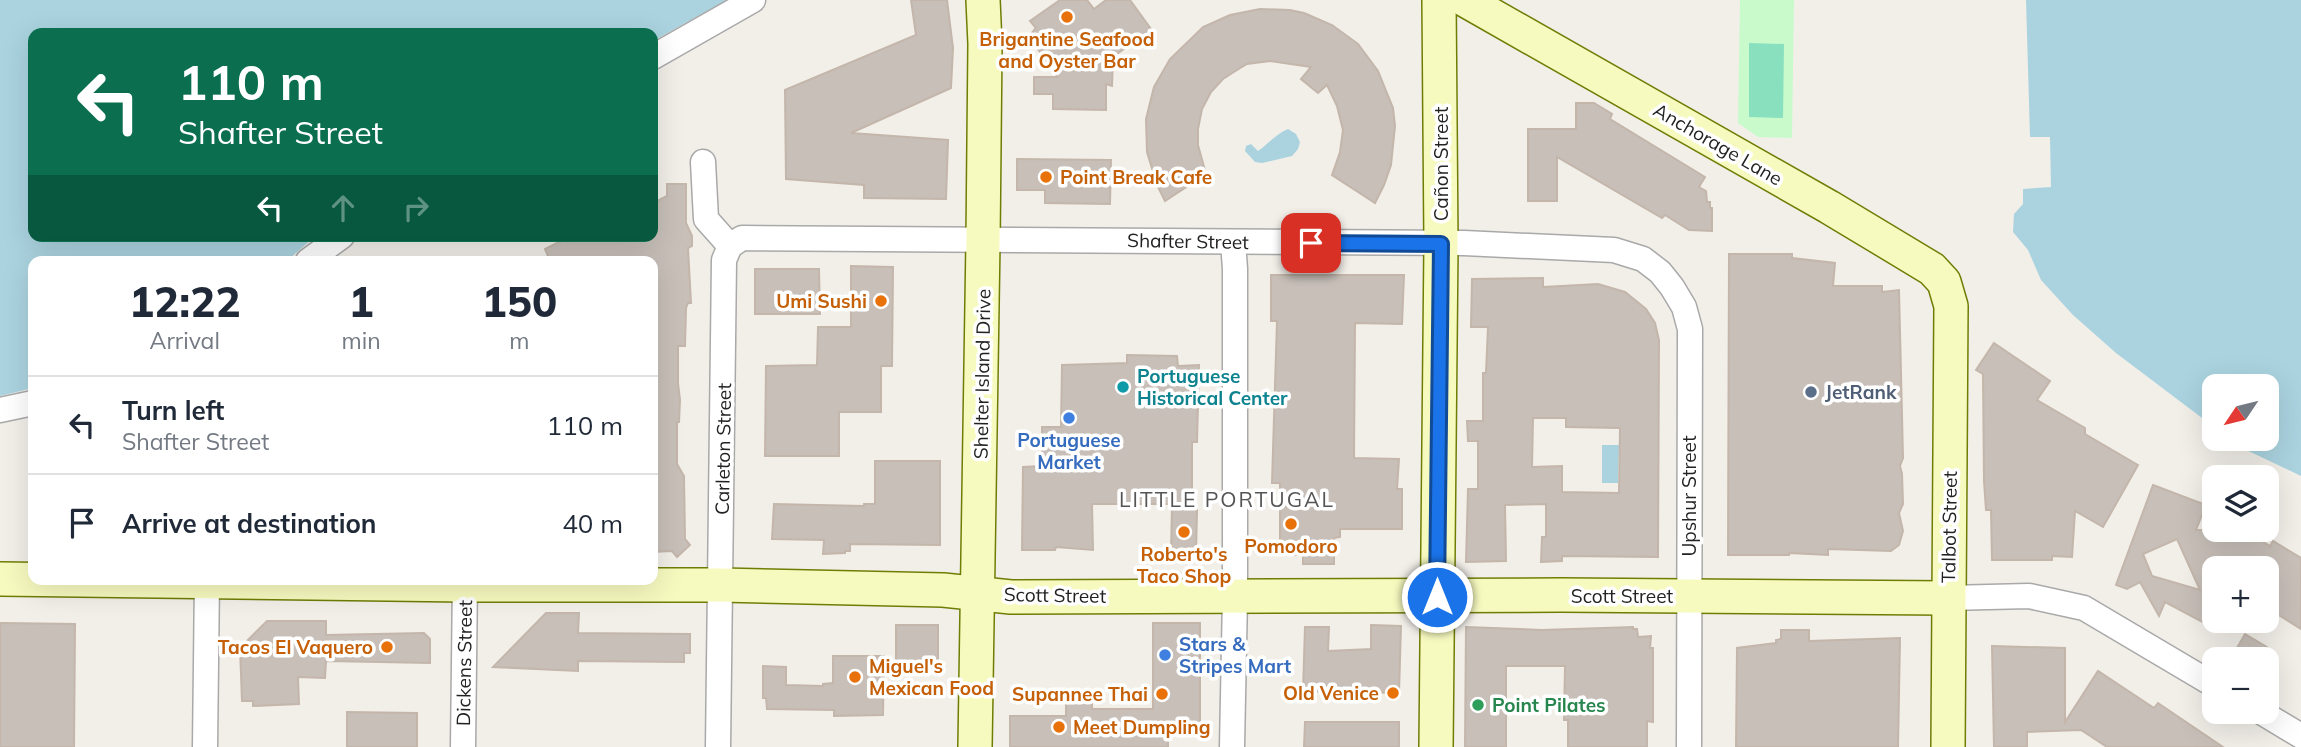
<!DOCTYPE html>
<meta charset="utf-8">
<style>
body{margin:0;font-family:Mulish,sans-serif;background:#f2f2f3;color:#1f2937;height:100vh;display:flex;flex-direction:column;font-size:26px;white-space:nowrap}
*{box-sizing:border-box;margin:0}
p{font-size:23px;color:#747a83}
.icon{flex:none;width:38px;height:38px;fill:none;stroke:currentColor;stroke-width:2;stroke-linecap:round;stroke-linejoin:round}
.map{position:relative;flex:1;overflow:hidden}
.panel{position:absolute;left:28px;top:256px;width:630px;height:329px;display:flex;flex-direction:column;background:#fff;border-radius:14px;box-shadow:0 7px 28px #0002}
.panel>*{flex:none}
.hud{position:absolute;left:28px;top:28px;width:630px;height:214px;border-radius:14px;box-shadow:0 7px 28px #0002;background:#0b6e4f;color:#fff;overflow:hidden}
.needle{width:46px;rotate:235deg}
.tools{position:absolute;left:2202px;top:374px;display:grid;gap:14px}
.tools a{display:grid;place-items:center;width:77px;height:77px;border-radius:14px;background:#fff;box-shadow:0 7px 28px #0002;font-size:35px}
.pin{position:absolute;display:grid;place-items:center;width:60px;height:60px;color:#fff;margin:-30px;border-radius:14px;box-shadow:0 4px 10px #0006}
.me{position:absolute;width:77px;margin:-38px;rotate:0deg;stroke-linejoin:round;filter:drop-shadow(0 0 5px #0008)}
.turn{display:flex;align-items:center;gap:24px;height:147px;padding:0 35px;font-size:32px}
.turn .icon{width:91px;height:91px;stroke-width:2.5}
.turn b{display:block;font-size:49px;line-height:60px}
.lanes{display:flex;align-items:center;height:66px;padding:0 35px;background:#0003;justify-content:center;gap:35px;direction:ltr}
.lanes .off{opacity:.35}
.eta{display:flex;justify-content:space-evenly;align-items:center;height:119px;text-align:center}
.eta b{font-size:42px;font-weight:800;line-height:49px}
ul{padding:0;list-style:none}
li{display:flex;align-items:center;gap:21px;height:98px;padding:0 35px;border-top:2px solid #e0e1e3}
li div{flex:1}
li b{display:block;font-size:26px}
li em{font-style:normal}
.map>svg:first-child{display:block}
.park{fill:#c8facc}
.pitch{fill:#88e0be}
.water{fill:#aad3df}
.building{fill:#c7bfb8;stroke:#c4b6ab;stroke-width:2;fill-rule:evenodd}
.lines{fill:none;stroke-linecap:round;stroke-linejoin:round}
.street-casing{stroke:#a9a9a9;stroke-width:27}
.secondary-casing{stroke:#707d05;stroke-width:36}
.street{stroke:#fff;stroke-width:24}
.secondary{stroke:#f7fabf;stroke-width:33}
.route-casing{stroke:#114b97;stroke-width:18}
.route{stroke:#1a73e8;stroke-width:12}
.food-dot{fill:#e8710a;stroke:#fff;stroke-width:2.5}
.culture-dot{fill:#0f9aa8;stroke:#fff;stroke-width:2.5}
.service-dot{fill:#5c6f8a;stroke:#fff;stroke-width:2.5}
.shop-dot{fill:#3f7fe0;stroke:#fff;stroke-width:2.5}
.leisure-dot{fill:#2e9e5b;stroke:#fff;stroke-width:2.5}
.labels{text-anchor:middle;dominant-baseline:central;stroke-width:7;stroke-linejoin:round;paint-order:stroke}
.food-label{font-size:19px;font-weight:bold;fill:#c56008;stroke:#fff;text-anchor:end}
.street-label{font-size:19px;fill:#222;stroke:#fff}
.culture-label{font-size:19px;font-weight:bold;fill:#0d838f;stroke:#fff;text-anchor:start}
.service-label{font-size:19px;font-weight:bold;fill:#4e5e75;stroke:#fff;text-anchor:start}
.shop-label{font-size:19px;font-weight:bold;fill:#366cbe;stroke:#fff}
.leisure-label{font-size:19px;font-weight:bold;fill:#27864d;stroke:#fff;text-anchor:start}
.neighbourhood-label{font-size:21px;letter-spacing:2px;fill:#555;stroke:#fff}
</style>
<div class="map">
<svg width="2301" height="747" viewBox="0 0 2301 747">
<rect width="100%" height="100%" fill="#f2efe9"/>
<!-- park -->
<polygon class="park" points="1740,0 1794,0 1792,138 1758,137 1738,123"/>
<!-- pitch -->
<polygon class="pitch" points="1749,43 1784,44 1783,118 1749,117"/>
<!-- water -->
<g class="water">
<polygon points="0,0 727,0 653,41 653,33 33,33 33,236 315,236 287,261 33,261 33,388 0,396"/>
<polygon points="2026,0 2301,0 2301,476 2240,447 2229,439 2266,439 2266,387 2214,387 2214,427 2116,353 2073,315 2041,280 2028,250 2013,232 2014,214 2023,204 2023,189 2051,187 2050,137 2030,137"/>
<path d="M1288,129L1296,134L1300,142L1298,149L1292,156L1262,163L1255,162L1245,151L1246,146L1251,144L1258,151C1269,143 1276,134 1288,129Z"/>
<polygon points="1602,445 1619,445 1618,483 1602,483"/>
</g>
<!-- building -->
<g class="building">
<polygon points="911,0 947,0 953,48 951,88 851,133 948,140 946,199 864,198 864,185 786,179 785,90 916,35"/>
<polygon points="1060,0 1087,0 1094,9 1106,0 1130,0 1151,29 1113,57 1112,86 1106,84 1106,110 1053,109 1053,94 1034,94 1034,77 1057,77 1029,36 1036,28 1030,21"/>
<polygon points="1260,9 1290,10 1304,13 1332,25 1358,44 1378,71 1393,108 1395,126 1391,165 1384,185 1375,203 1332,175 1340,152 1343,130 1337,106 1327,85 1318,93 1301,79 1311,67 1270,61 1247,64 1237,70 1223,79 1211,92 1202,109 1198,129 1198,145 1206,174 1165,201 1157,185 1147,152 1146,119 1154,87 1170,59 1203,27 1230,15"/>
<polygon points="1576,103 1594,103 1612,114 1610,119 1705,177 1699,187 1706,191 1707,202 1710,202 1710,208 1712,208 1712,231 1689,230 1665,215 1662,218 1557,157 1557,201 1528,201 1528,129 1576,129"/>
<polygon points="1017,159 1111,160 1110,204 1045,203 1045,190 1017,190"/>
<polygon points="667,184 686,184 686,223 692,236 692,246 688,248 691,303 688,303 686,308 685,346 678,346 678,383 680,400 679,422 677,422 677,464 684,476 685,539 690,545 677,557 672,551 653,552 653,261 550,261 545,249 565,239 567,242 578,236 653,236 653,203 667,196"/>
<polygon points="1729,254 1792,254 1792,258 1835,263 1833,286 1882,286 1882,292 1899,290 1903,458 1900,466 1902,474 1903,504 1899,513 1903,531 1899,545 1891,551 1828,549 1828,555 1789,553 1789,555 1728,555"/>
<polygon points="851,266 893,267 892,366 881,366 881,412 839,412 839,456 765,456 766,366 817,365 818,327 851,327"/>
<polygon points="755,269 819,269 820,314 755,314"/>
<polygon points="1271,275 1404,275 1402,324 1355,323 1354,458 1399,459 1397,489 1402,489 1402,529 1340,529 1340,537 1334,538 1334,564 1303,564 1303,555 1280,554 1280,483 1272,483 1277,321 1271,321"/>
<path d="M1543,278V287L1598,284L1625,292L1646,309L1655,323L1659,340L1658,557L1562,556V561L1541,562L1542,537H1546V504L1505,505L1506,561L1466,562L1468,489H1478V441H1468L1467,421H1483V373H1486L1488,327H1471L1472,279ZM1533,418H1566V427L1620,428L1619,493L1562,492V466L1532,467Z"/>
<polygon points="1994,343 2050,381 2037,400 2085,428 2085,434 2138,465 2103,527 2075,511 2072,557 2052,556 2052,560 1992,560 1991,510 1986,510 1984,481 1983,374 1976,370"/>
<polygon points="1127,355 1177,356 1178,366 1199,365 1197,442 1192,442 1192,510 1197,510 1196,555 1171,554 1172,504 1092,504 1093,550 1056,547 1055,550 1022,550 1023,467 1042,466 1042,427 1061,427 1062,365 1127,363"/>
<polygon points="875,461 940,461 940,545 850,544 850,551 845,551 845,553 823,554 824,540 772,539 774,504 864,506 864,504 875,504"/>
<path d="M2153,485L2206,505L2196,530H2244L2270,546L2273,541L2301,558V629L2266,607V569H2214V620L2212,617L2208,625L2165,602L2159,616L2140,582L2127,589L2116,585ZM2177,539L2200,590L2152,576L2143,554Z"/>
<polygon points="546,613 579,613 578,633 690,634 690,653 684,653 684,662 578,661 578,671 493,667"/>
<polygon points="267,621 326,621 326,635 424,633 430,639 430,663 326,661 325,678 298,677 299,704 253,706 253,701 242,701 240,648"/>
<polygon points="0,623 75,624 74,747 0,747"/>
<polygon points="1153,623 1200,623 1200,726 1168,726 1168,747 1010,747 1010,716 1066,716 1066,697 1092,697 1092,709 1153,709"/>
<rect x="896" y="625" width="42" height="43"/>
<polygon points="1371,625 1401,626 1399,693 1303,691 1305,627 1329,627 1328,651 1371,649"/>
<polygon points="1466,627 1542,630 1633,627 1633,629 1637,629 1638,637 1651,636 1650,648 1653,648 1653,722 1647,721 1647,747 1568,747 1568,720 1564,720 1565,666 1506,666 1506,747 1465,747"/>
<polygon points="1781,630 1809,630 1809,641 1900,638 1898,747 1736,747 1737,648 1776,643 1776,640 1781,639"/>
<polygon points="2245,634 2267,647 2260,660 2230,660"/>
<polygon points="1992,646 2065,648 2065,722 2098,671 2154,708 2158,703 2223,747 2107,747 2081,730 2027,732 2027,747 1994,747"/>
<polygon points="833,656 884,656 883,715 834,716 834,710 767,709 766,698 763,698 763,666 786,667 786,685 823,686 823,684 833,683"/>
<polygon points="347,712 417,713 417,747 347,747"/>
<polygon points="1305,722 1399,722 1399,747 1304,747"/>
</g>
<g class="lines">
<defs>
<g id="street">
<polyline points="653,57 753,0"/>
<polyline points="703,162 706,219 730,246"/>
<polyline points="730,246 742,238 1464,243 1614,250 1643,259 1660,272 1672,287 1684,307 1690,329 1689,747"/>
<polyline points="308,261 342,236"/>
<polyline points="0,410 33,403"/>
<polyline points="1948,598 2029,596 2084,608 2214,685"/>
<polyline points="2261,712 2301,736"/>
<polyline points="205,747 207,579"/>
<polyline points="463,747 465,579"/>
<polyline points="718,747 724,260 730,246"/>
<polyline points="1232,747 1235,596 1235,269 1233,242"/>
</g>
<g id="secondary">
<polyline points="1465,0 1829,207 1932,269 1944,282 1951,306 1948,747"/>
<polyline points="0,579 465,585 721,585 943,590 1011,597 1561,595 1948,598"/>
<polyline points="975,747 983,241 985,44 983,0"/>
<polyline points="1436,747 1441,244 1439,0"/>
</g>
</defs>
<!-- street casing -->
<use href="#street" class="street-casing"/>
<!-- secondary casing -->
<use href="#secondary" class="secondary-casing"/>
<!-- street -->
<use href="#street" class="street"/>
<!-- secondary -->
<use href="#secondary" class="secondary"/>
</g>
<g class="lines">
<defs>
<polyline id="route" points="1311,243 1441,244 1437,597"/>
</defs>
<!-- route casing -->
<use href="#route" class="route-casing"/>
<!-- route -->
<use href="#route" class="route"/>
</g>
<!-- markers -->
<g class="food-dot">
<circle cx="1067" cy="17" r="7"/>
<circle cx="1046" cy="177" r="7"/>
<circle cx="881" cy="301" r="7"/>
<circle cx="1291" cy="524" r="7"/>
<circle cx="1184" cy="532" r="7"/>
<circle cx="387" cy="647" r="7"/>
<circle cx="855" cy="677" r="7"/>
<circle cx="1393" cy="693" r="7"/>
<circle cx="1162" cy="694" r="7"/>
<circle cx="1059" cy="727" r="7"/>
</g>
<circle class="culture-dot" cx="1123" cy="387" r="7"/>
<circle class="service-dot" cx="1811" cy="392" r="7"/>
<g class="shop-dot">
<circle cx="1069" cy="418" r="7"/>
<circle cx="1165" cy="655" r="7"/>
</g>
<circle class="leisure-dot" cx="1478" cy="705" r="7"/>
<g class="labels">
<!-- food labels -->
<g class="food-label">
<text x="1067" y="39" text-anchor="middle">Brigantine Seafood<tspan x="1067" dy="22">and Oyster Bar</tspan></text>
<text x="1060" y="177" text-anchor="start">Point Break Cafe</text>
<text x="867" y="301">Umi Sushi</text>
<text x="1291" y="546" text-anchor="middle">Pomodoro</text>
<text x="1184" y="554" text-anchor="middle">Roberto's<tspan x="1184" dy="22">Taco Shop</tspan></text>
<text x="373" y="647">Tacos El Vaquero</text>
<text x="869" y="666" text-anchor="start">Miguel's<tspan x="869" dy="22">Mexican Food</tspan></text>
<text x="1379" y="693">Old Venice</text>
<text x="1148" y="694">Supannee Thai</text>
<text x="1073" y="727" text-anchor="start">Meet Dumpling</text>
</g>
<!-- street labels -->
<g class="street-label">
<text transform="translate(1718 144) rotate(30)">Anchorage Lane</text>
<text transform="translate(1441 164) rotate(-90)">Cañon Street</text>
<text transform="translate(1188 241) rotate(1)">Shafter Street</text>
<text transform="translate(982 374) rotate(-89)">Shelter Island Drive</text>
<text transform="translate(723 449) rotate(-89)">Carleton Street</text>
<text transform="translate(1689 496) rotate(-90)">Upshur Street</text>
<text transform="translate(1949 527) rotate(-89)">Talbot Street</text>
<text transform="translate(1055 595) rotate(1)">Scott Street</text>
<text x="1622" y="596">Scott Street</text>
<text transform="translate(464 663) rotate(-89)">Dickens Street</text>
</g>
<!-- culture labels -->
<g class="culture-label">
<text x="1137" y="376">Portuguese<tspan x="1137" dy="22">Historical Center</tspan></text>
</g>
<!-- service labels -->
<g class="service-label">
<text x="1825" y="392">JetRank</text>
</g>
<!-- shop labels -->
<g class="shop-label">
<text x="1069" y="440">Portuguese<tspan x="1069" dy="22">Market</tspan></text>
<text x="1179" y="644" text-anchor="start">Stars &amp;<tspan x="1179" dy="22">Stripes Mart</tspan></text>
</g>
<!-- leisure labels -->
<g class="leisure-label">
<text x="1492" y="705">Point Pilates</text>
</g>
<!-- neighbourhood labels -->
<g class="neighbourhood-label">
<text x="1227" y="499">LITTLE PORTUGAL</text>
</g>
</g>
</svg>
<div class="tools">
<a><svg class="needle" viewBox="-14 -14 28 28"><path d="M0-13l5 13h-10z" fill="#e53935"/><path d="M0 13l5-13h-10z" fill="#747a83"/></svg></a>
<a><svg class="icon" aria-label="layers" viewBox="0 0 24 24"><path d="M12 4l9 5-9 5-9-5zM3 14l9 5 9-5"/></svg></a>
<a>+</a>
<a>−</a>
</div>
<div class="pin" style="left:1311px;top:243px;background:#d93025"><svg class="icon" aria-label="arrive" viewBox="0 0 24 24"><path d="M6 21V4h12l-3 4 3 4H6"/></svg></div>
<svg class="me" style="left:1437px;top:597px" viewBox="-20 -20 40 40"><circle r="17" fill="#1a73e8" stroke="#fff" stroke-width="3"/><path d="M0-11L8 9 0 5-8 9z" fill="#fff"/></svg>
<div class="hud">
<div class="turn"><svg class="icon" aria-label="left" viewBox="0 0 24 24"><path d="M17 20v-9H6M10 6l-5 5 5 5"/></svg><div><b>110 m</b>Shafter Street</div></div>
<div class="lanes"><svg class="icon" aria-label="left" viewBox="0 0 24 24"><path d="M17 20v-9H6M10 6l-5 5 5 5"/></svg><svg class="icon off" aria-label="ahead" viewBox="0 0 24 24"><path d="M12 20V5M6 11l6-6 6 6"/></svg><svg class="icon off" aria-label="right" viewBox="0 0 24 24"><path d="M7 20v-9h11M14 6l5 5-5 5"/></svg></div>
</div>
<section class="panel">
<div class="eta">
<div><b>12:22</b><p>Arrival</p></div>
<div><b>1</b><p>min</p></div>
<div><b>150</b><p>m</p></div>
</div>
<ul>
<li><svg class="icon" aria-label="left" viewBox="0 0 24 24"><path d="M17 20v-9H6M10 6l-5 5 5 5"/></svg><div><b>Turn left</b><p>Shafter Street</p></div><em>110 m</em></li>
<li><svg class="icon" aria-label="arrive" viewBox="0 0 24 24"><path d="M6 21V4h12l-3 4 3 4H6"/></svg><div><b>Arrive at destination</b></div><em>40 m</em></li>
</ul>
</section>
</div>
